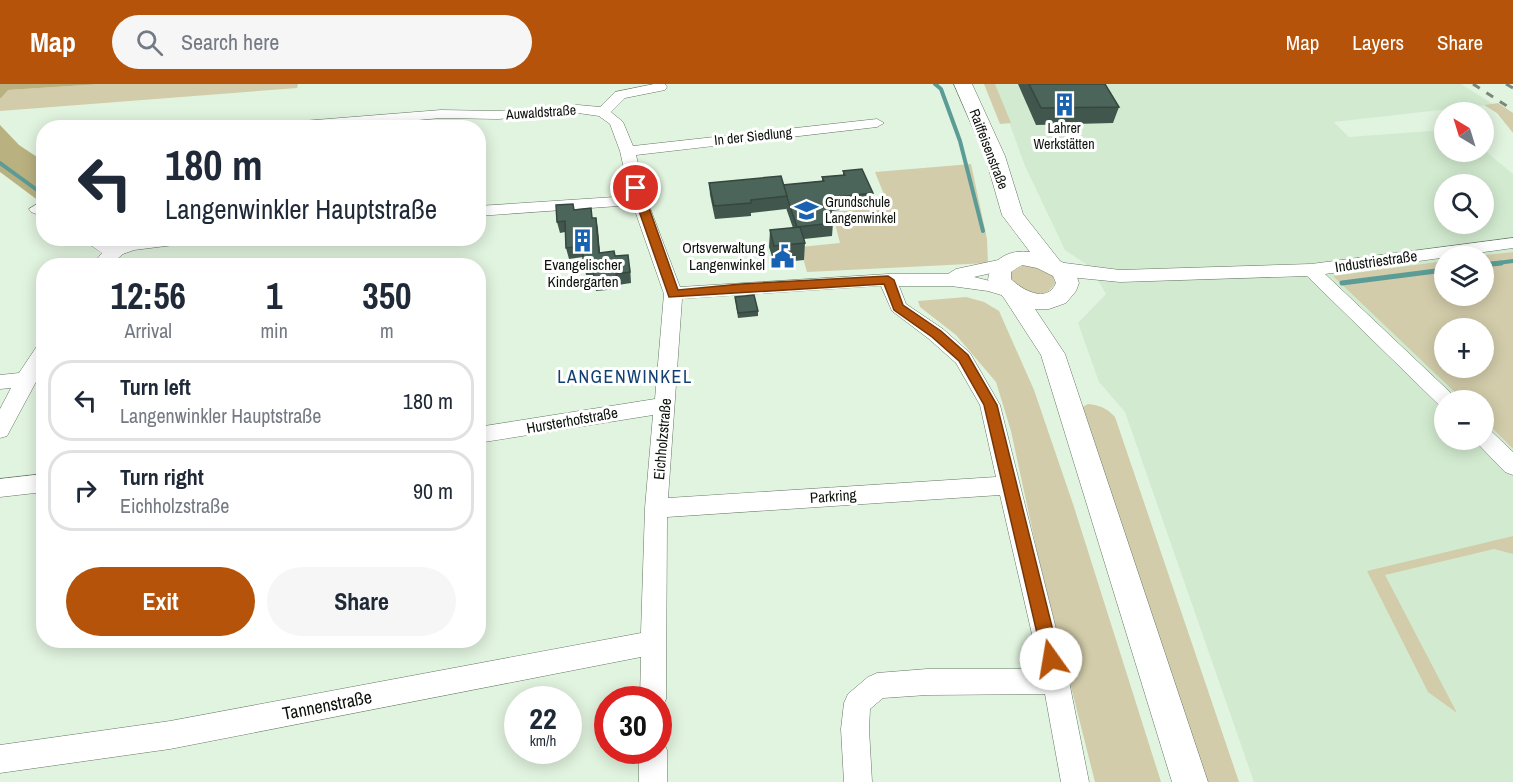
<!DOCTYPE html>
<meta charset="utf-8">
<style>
body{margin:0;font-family:"Archivo Narrow",sans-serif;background:#f6f6f7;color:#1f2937;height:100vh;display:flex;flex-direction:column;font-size:22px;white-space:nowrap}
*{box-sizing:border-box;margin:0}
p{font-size:20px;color:#747a83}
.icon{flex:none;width:33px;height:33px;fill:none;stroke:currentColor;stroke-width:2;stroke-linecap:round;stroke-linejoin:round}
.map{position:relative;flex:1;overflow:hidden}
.details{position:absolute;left:36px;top:174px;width:450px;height:390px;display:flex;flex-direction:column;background:#fff;border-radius:24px;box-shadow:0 3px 15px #0003}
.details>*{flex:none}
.top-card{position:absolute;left:36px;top:36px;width:450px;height:126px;border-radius:24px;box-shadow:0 3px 15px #0003;background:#fff;color:#1f2937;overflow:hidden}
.needle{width:39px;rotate:322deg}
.fabs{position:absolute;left:1434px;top:18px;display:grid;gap:12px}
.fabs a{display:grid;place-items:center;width:60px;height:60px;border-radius:50%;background:#fff;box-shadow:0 3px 15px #0003;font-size:30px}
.speed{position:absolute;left:504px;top:602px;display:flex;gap:12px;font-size:30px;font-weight:700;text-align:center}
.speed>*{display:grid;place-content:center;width:78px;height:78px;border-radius:50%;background:#fff;box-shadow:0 3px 15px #0003;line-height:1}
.speed small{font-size:15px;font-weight:400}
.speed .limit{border:9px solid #d22;background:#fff;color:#111}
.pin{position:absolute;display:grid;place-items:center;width:51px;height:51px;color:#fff;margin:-26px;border:3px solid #fff;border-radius:50%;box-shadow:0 2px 6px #0007}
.me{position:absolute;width:66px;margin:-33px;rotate:347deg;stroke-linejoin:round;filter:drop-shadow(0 0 4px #0008)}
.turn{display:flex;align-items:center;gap:21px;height:126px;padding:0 30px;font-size:27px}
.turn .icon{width:78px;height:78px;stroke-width:2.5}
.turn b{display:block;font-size:42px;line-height:51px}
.eta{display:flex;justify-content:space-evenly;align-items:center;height:102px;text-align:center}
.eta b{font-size:36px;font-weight:700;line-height:42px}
.primary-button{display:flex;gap:12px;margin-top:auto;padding:12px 30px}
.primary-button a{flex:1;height:69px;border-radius:36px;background:#b45309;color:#fff;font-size:24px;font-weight:700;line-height:69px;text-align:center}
.primary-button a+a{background:#f6f6f7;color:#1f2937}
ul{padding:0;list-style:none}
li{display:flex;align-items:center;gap:18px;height:81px;margin:0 12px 9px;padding:0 18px;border:3px solid #e0e1e3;border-radius:24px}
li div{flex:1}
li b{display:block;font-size:22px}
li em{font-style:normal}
header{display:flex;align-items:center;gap:36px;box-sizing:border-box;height:84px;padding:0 30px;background:#b45309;color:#fff}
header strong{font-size:28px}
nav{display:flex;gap:33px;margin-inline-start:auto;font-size:21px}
.search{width:420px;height:54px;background:#f6f6f7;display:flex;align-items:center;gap:15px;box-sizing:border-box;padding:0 21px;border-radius:33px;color:#747a83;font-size:22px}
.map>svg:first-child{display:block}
.built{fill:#d2ebd0;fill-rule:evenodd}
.green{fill:#d2ccaa;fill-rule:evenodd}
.forest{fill:#bab180}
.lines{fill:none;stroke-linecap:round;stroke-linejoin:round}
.stream-far1{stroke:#5c9c96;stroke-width:4}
.stream{stroke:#5c9c96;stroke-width:5}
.minor-casing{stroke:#657664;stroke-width:1}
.tertiary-casing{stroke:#657664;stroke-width:1}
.minor{fill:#fff;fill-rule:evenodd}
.tertiary{fill:#fff;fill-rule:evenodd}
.rail{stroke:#7b8779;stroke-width:3;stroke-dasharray:8 8;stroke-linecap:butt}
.wall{fill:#41574d}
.shaded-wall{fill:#35473f}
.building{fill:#4c655a;stroke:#35473f;stroke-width:1.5}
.route{fill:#b45309;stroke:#753606;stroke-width:1.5}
.labels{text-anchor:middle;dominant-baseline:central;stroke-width:6;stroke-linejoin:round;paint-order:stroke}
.far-street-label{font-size:14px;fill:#0d130c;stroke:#fff}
.far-poi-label{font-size:14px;fill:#0d130c;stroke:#fff}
.poi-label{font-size:15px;fill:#0d130c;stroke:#fff;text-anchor:end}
.street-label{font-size:15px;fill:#0d130c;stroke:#fff}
.quarter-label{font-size:18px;letter-spacing:1.5px;fill:#113f72;stroke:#fff}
.near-street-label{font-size:18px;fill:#0d130c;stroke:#fff}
</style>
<header>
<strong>Map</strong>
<div class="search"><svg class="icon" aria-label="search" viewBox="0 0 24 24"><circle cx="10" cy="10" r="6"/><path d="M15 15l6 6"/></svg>Search here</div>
<nav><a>Map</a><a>Layers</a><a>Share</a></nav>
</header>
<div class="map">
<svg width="1513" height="698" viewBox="0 0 1513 698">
<rect width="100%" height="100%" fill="#e1f4df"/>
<!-- built -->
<path class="built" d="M995,0H1461L1493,20L1334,38L1349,53L1444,46V68L1484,66L1513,90V168L1476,172H1444V177L1334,192L1463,316H1444V356H1484V336L1513,365V698H1254L1125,328L1099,298L1078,239L1106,210L1090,183L1065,166L1025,82ZM1444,100H1484V140H1444Z"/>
<!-- green -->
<g class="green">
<polygon points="101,0 298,0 297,4 0,27 0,15 7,6"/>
<polygon points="984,0 995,0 1011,39 1000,40"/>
<polygon points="1498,19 1513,29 1513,49 1497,29 1484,21"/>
<polygon points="971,80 987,155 988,179 807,188 800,163 840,159 832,128 889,123 875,88"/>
<path d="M1513,168V365L1484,336V316H1463L1333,192L1444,177V212H1484V172H1476ZM1484,244V284H1444V244Z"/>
<path d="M1027,180L1052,190L1055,199C1044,220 1021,205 1009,195L1010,186Z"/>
<polygon points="966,213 984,218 999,227 1034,306 1074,423 1161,698 1095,698 1038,472 1011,347 996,298 956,251 920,223 918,217"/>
<path d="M1088,320C1099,321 1107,324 1115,333L1239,698H1203L1121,437L1081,324Z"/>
<polygon points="1513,452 1513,470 1494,465 1385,491 1457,629 1428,608 1367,487"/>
</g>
<!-- forest -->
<g class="forest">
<polygon points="0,0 101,0 8,6 0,15"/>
<polygon points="0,41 19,61 43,77 43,120 0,88"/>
</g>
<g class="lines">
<!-- stream-far1 -->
<g class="stream-far1">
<polyline points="935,0 941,5 960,57 983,147"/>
<polyline points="0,79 44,111"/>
<polyline points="1490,180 1513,177"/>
</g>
<!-- stream -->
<g class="stream">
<polyline points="1484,181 1501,179"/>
<polyline points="1342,199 1444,186"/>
</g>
<defs>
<g id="minor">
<path d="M654,0H665L667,3L665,6L625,14L611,28L623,38L633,62L877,35L884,39L877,43L636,71L647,116L680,203L888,190H948L956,185L1003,175L1009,177L1012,181L1009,185L974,193L1014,203L1017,207L1014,211L1008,213L988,207L951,202H899L906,220L943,245L970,269L1000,321L1069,597L1089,698H1061L1045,610L927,611L883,614L870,625L869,645L872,698H844L841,645L844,619L848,610L868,593L877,589L927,585H1040L1000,411L667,433L666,615L662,624L658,626V615H640L641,573L170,665L0,689V661L170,637L641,549L645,424L653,331L478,359V343L655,315L664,210L633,121L478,132V122L630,112L620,67L610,40L599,32L578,29L498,35L441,34L326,44H258L265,40L441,26L498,27L578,21L600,23L615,8ZM881,202L892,227L929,255L956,279L980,321L996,393L668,414L682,215Z"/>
<polygon points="37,120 44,122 44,133 31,128 29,125"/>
<polygon points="80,154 102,154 115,161 137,154 198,154 190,159 134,166 123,170 109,182 91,182 102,169"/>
<polygon points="1513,154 1513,164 1325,190 1453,311 1456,316 1444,316 1444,323 1439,321 1307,192 1120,198 1069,193 1051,188 1048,184 1051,180 1057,178 1120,186 1311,180"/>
<polygon points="44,260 44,283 7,352 0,354 0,325 11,304 0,305 0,291 19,289 37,262"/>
<polygon points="1484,345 1491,347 1513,368 1513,391 1505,388 1477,359 1475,356 1484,356"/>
<polygon points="44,390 44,408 0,413 0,395"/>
<polygon points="658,654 663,656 667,666 667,698 639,698 639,666 658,666"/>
</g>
<path id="tertiary" d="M954,0H972L1005,72L1023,130L1060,177L1069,182L1077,193L1079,199L1076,207L1066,219L1049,225H1035L1065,270L1208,698H1172L1041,271L1004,214L988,196C990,175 1010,165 1030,168L1002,131L985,72ZM1022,181L1037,184L1053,192L1056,199C1047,220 1022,206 1011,195V188Z"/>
</defs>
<!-- minor casing -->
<use href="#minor" class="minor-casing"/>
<!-- tertiary casing -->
<use href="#tertiary" class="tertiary-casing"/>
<!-- minor -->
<use href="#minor" class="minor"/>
<!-- tertiary -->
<use href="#tertiary" class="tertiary"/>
<!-- rail -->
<g class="rail">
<polyline points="1473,0 1513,26"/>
<polyline points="1506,0 1513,4"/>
</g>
</g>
<!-- wall -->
<g class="wall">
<polygon points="1018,0 1105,0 1119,23 1113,39 1036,41"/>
<polygon points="843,87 873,109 871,122 832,127 832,134 833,139 832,152 804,155 805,159 804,176 774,179 769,163 770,146 793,144 786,124 786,125 751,129 751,132 715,135 710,111 709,99 783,101 822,97 822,93 843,91"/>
<polygon points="575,126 593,134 596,134 600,169 615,172 630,182 631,199 618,201 618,205 596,207 593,191 586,191 583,173 569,175 566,164 565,148 560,149 557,138"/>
<polygon points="735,213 758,227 758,232 738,234"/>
</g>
<!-- shaded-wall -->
<polygon class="shaded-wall" points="596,134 598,145 601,180 599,169"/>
<!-- building -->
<g class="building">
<polygon points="1029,0 1105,0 1119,23 1041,24"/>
<polygon points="862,85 873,109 829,114 832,124 828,125 833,139 797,143 783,101 824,97 822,93 845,91 843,87"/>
<polygon points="781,92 787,112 751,116 751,119 714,122 709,99"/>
<polygon points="573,120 574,126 591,124 592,134 596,134 599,169 614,167 615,172 628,171 630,188 616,190 617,194 594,196 593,179 583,180 583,162 566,164 565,137 557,138 556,121"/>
<polygon points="800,143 805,159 774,162 770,146"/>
<polygon points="754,211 758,227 738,229 735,213"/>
</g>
<!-- route -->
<polygon class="route" points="636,101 642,104 678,206 741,200 888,192 894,196 903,221 941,247 968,271 997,321 1060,575 1057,581 1051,583 1045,581 1043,575 984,321 959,277 932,253 894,226 884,200 669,213 631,104"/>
<!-- icons -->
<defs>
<symbol id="building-bare" viewBox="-9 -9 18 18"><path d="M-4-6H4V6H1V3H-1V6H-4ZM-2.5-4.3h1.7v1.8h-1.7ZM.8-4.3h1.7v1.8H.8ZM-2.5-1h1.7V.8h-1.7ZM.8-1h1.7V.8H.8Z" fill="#1862b1" stroke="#fff" stroke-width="2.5" paint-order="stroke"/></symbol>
<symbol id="school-bare" viewBox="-9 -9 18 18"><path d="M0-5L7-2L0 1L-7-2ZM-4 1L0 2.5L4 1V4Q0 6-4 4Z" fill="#1862b1" stroke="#fff" stroke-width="2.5" paint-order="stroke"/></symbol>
<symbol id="civic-bare" viewBox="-9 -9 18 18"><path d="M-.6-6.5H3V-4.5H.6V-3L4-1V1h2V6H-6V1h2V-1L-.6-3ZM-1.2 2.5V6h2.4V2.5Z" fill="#1862b1" stroke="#fff" stroke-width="2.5" paint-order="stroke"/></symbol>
</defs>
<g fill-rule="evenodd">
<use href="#building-bare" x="1048" y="4" width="33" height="33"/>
<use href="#school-bare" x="790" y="110" width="33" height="33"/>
<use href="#building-bare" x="566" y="140" width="33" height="33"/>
<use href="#civic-bare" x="766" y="156" width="33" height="33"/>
</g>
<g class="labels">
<!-- far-street labels -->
<g class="far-street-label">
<text transform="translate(541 28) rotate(-4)">Auwaldstraße</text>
<text transform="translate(753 52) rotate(-6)">In der Siedlung</text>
<text transform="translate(989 65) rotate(69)">Raiffeisenstraße</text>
</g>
<!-- far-poi labels -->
<g class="far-poi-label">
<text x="1064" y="44">Lahrer<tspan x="1064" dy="16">Werkstätten</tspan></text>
<text x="825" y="118" text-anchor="start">Grundschule<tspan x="825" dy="16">Langenwinkel</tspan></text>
</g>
<!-- poi labels -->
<g class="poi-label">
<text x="765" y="163">Ortsverwaltung<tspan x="765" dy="17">Langenwinkel</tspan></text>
<text x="583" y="180" text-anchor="middle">Evangelischer<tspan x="583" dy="17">Kindergarten</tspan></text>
</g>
<!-- street labels -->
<g class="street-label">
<text transform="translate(1376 177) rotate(-8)">Industriestraße</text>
<text transform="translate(572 336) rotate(-10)">Hursterhofstraße</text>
<text transform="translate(662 355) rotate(-85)">Eichholzstraße</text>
<text transform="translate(833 412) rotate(-4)">Parkring</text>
</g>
<!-- quarter labels -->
<g class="quarter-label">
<text x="625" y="292">LANGENWINKEL</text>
</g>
<!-- near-street labels -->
<g class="near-street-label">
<text transform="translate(327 621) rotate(-11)">Tannenstraße</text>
</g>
</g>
</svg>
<div class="fabs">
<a><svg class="needle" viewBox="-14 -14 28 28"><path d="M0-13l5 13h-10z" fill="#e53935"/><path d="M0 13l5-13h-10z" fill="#747a83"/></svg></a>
<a><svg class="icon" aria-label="search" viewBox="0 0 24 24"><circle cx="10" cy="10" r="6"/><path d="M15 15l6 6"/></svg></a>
<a><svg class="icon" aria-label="layers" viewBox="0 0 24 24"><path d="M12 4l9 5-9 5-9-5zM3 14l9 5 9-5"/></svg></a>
<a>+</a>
<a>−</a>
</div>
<div class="speed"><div>22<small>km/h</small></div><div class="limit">30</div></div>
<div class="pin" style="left:636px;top:104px;background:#d93025"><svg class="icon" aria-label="arrive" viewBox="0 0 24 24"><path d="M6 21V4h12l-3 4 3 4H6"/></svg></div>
<svg class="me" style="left:1051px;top:575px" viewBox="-20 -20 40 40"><circle r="19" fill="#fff"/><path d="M0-13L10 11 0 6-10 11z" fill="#b45309"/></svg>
<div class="top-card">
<div class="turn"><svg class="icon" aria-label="left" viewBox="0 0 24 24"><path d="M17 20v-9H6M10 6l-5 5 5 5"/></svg><div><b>180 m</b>Langenwinkler Hauptstraße</div></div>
</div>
<section class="details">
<div class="eta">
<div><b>12:56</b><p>Arrival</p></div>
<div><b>1</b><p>min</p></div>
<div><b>350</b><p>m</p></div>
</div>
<ul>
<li><svg class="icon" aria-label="left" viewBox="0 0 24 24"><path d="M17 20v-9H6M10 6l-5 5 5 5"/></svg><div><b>Turn left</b><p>Langenwinkler Hauptstraße</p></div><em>180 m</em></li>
<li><svg class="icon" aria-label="right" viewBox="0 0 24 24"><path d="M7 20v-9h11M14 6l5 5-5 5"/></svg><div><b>Turn right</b><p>Eichholzstraße</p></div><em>90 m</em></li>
</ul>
<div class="primary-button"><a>Exit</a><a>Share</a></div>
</section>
</div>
